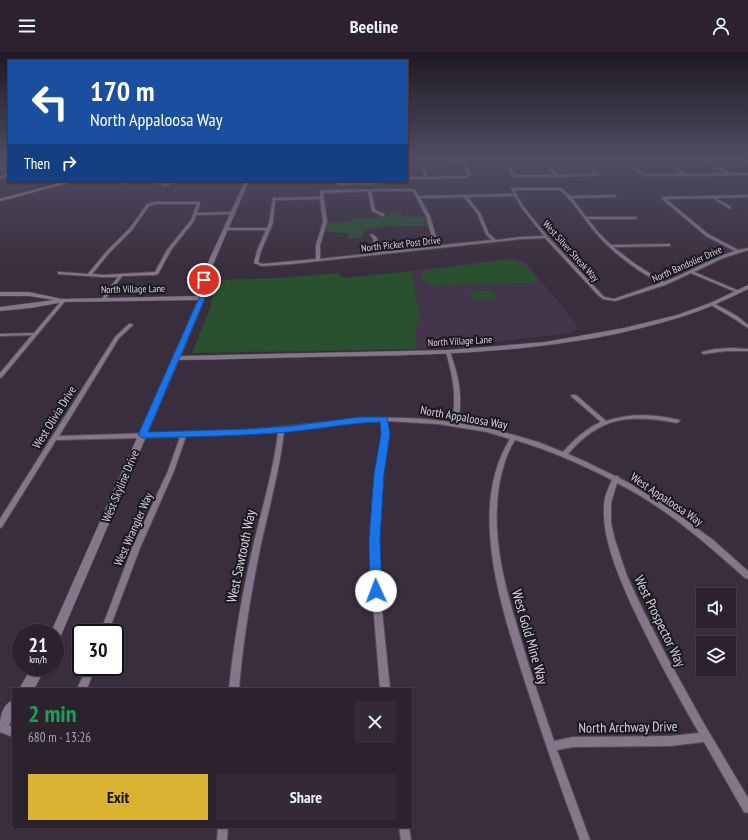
<!DOCTYPE html>
<meta charset="utf-8">
<style>
body{margin:0;font-family:"PT Sans Narrow",sans-serif;background:#332a36;color:#f1f3f6;height:100vh;display:flex;flex-direction:column;font-size:15px;white-space:nowrap}
*{box-sizing:border-box;margin:0}
p{font-size:13px;color:#a6a4aa}
.icon{flex:none;width:22px;height:22px;fill:none;stroke:currentColor;stroke-width:2;stroke-linecap:round;stroke-linejoin:round}
.map{position:relative;flex:1;overflow:hidden}
.drawer{position:absolute;left:12px;top:636px;width:400px;height:140px;display:flex;flex-direction:column;background:#2b222e;border-radius:0px;box-shadow:0 1px 3px #0004,0 0 0 1px #473f4a}
.drawer>*{flex:none}
.top-card{position:absolute;left:8px;top:8px;width:400px;height:122px;border-radius:0px;box-shadow:0 1px 3px #0004,0 0 0 1px #473f4a;background:#1a4fa0;color:#fff;overflow:hidden}
.tools{position:absolute;left:696px;top:536px;display:grid;gap:8px}
.tools a{display:grid;place-items:center;width:40px;height:40px;border-radius:0px;background:#2b222e;box-shadow:0 1px 3px #0004,0 0 0 1px #473f4a;font-size:20px}
.speed{position:absolute;left:12px;top:572px;display:flex;gap:8px;font-size:20px;font-weight:700;text-align:center}
.speed>*{display:grid;place-content:center;width:52px;height:52px;border-radius:50%;background:#2b222e;box-shadow:0 1px 3px #0004,0 0 0 1px #473f4a;line-height:1}
.speed small{font-size:10px;font-weight:400}
.speed .limit{border:2px solid #111;border-radius:6px;background:#fff;color:#111}
.pin{position:absolute;display:grid;place-items:center;width:34px;height:34px;color:#fff;margin:-17px;border:2px solid #fff;border-radius:50%;box-shadow:0 1px 4px #0007}
.me{position:absolute;width:44px;margin:-22px;rotate:358deg;stroke-linejoin:round;filter:drop-shadow(0 0 3px #0008)}
.turn{display:flex;align-items:center;gap:14px;height:84px;padding:0 16px;font-size:18px}
.turn .icon{width:52px;height:52px;stroke-width:2.5}
.turn b{display:block;font-size:28px;line-height:34px}
.then{display:flex;align-items:center;height:38px;padding:0 16px;background:#0003;gap:8px;font-size:15px}
.round{display:grid;place-items:center;flex:none;width:42px;height:42px;border-radius:0px;background:#332a36}
.overview{display:flex;align-items:center;justify-content:space-between;height:68px;padding:0 16px}
h1{font-size:24px;font-weight:800;line-height:30px;color:#1e9e55}
.primary-button{display:flex;gap:8px;margin-top:auto;padding:8px 16px}
.primary-button a{flex:1;height:46px;border-radius:0px;background:#dab333;color:#111;font-size:16px;font-weight:800;line-height:46px;text-align:center}
.primary-button a+a{background:#332a36;color:#f1f3f6}
header{display:flex;justify-content:space-between;align-items:center;height:52px;padding:0 16px;background:#2b222e;font-size:18px;font-weight:800}
.map>svg:first-child{display:block}
.built{fill:#44354a}
.green{fill:#29502f}
.lines{fill:none;stroke-linecap:round;stroke-linejoin:round}
.street-casing{stroke:#544b58;stroke-width:2}
.secondary-casing{stroke:#544b58;stroke-width:1}
.primary-casing{stroke:#544b58;stroke-width:2}
.street{fill:#847789;fill-rule:evenodd}
.secondary{fill:#847789;fill-rule:evenodd}
.primary{fill:#bd8879;fill-rule:evenodd}
.route{fill:#1a73e8;stroke:#114b97}
.labels{text-anchor:middle;dominant-baseline:central;stroke-width:4;stroke-linejoin:round;paint-order:stroke}
.far-street-label{font-size:10px;fill:#d9d2dc;stroke:#1d181f}
.street-label{font-size:12px;fill:#d9d2dc;stroke:#1d181f}
.near-street-label{font-size:14px;fill:#d9d2dc;stroke:#1d181f}
</style>
<header><svg class="icon" aria-label="menu" viewBox="0 0 24 24"><path d="M4 6h16M4 12h16M4 18h16"/></svg>Beeline<svg class="icon" aria-label="person" viewBox="0 0 24 24"><circle cx="12" cy="8" r="4"/><path d="M4 21q1-7 8-7t8 7"/></svg></header>
<div class="map">
<svg width="748" height="788" viewBox="0 0 748 788">
<rect width="100%" height="100%" fill="#392e3d"/>
<!-- built -->
<polygon class="built" points="514,206 526,210 578,274 571,281 484,291 416,297 416,271 421,270 411,219"/>
<!-- green -->
<g class="green">
<path d="M387,159H400L402,165H425L428,174C414,174 369,172 362,182L364,186H348L349,181L325,180L327,171L350,170L351,167L383,165L390,163Z"/>
<path d="M508,208C522,209 528,215 536,226L534,232L527,230V231L442,233L441,231H438L439,233L432,235L422,227L423,220L428,218Z"/>
<polygon points="411,219 421,270 416,271 416,297 192,301 210,256 216,228 278,226 338,221 344,226 353,225"/>
<polygon points="491,238 497,246 474,247 470,240"/>
</g>
<g class="lines">
<defs>
<g id="street">
<polygon points="418,106 420,106 427,125 465,124 468,123 461,111 434,106 442,106 463,109 471,123 465,126 407,127 407,125 425,125"/>
<polygon points="501,106 503,106 516,123 555,123 540,106 543,106 558,123 596,122 579,106 582,106 599,123 558,125 516,125 513,124"/>
<polygon points="619,106 622,106 645,122 682,122 659,106 662,106 686,122 725,121 699,106 702,106 729,121 748,121 748,123 644,124"/>
<polygon points="738,106 741,106 748,110 748,112"/>
<polygon points="0,115 9,116 9,118 0,117"/>
<polygon points="8,121 9,121 9,123 0,127 0,125"/>
<polygon points="123,129 126,129 121,132 119,131"/>
<path d="M152,129C157,129 161,132 166,132C171,132 175,129 180,129L165,134Z"/>
<polygon points="334,129 337,129 340,131 376,130 383,129 376,132 339,133"/>
<path d="M511,136H561L570,144L616,143L615,145L572,146L586,165H636L637,166L635,167H588L598,180L611,193L670,192V194H669L613,195L635,212L664,230C688,221 710,207 735,199L706,184L662,147V145L748,143V145L715,146L731,155L730,157L713,146L666,147L708,182L738,198L748,196V198L723,206L694,220L739,239L736,240L691,221L665,233L615,249L603,247L598,243L545,186L521,187L291,212L262,214L254,211L257,199L266,178H226L224,177L226,176H267L269,171L273,146L320,145V139L327,138L414,137L419,144L514,142ZM514,138H560C574,150 583,166 595,180C613,201 636,218 660,231L614,247L604,245L547,184L523,154ZM368,139L372,159L383,164H384V162L375,158L371,139H413L426,164L432,185L440,194L379,200L377,186L372,182L370,183L373,186L375,201L320,207V193L327,170L323,141ZM515,144L521,155L544,184L521,185L496,188L489,182L480,161L467,145ZM464,145L477,161L486,182L492,188L443,193L436,185L430,164L420,146ZM320,147L323,170L316,193V207L262,212L258,210L261,199L273,171L275,148Z"/>
<path d="M156,150H199L200,151L197,161L233,160L235,161L233,162L196,163L194,169L171,198L158,222L154,223L122,224L104,249L101,248L118,225H103L58,222V220H59L88,222L107,199L130,176L147,152ZM156,152H197L191,168L167,198L155,220L103,223L92,222L109,201L132,178L149,154Z"/>
<polygon points="63,247 66,248 2,325 0,326 0,321 32,283 0,284 0,282 34,281"/>
<polygon points="711,251 713,251 737,264 748,273 748,276 733,266 711,253"/>
<path d="M129,272H131L133,273L119,286L59,384L247,378L369,366C397,365 425,366 452,370C457,344 453,325 446,300L448,299L450,300C459,325 463,345 458,371L487,376L514,383L538,390L563,400C574,388 585,377 601,370L572,345L571,344L572,343H576L606,369C630,361 655,362 679,368L680,369L677,371C630,362 601,364 568,402L584,409L615,424H618L619,426L629,431L672,458L713,488L748,519V527L745,526C706,491 665,455 617,431L611,451V471L615,488L627,524L642,556L668,607L703,670L748,746V761L744,760L704,690L670,694L573,695L557,698L590,788H580C561,737 543,685 526,633C503,560 466,458 510,387L487,380L438,372L387,369L388,382L382,422L378,487L380,539L390,637H380L372,539L370,487L376,422L382,382L381,369L352,371L284,379C280,418 269,455 261,492C251,540 243,588 239,637H229C234,587 243,538 254,490C263,453 274,417 278,380L247,382L186,384L174,419L140,496L108,581H100L132,496L168,419L180,385L56,388L2,475L0,476V467L115,285ZM515,388C549,398 581,412 612,428C608,437 604,445 604,454C602,487 619,525 632,554C652,597 675,639 699,681L670,684L573,685L554,689C542,654 530,619 520,584C505,535 491,486 499,434C502,418 506,402 515,388Z"/>
<polygon points="731,296 748,297 748,299 726,299 704,302 702,301 702,300 715,297"/>
<polygon points="87,615 95,615 87,637 77,637"/>
<polygon points="0,670 13,675 13,685 0,680"/>
<polygon points="218,775 228,775 227,788 217,788"/>
<polygon points="399,775 409,775 411,788 401,788"/>
</g>
<g id="secondary">
<path d="M245,129H249L211,217L205,246L181,304L448,298L545,290L624,276L677,263L710,251L748,233V237C726,248 704,258 681,265C579,297 472,302 366,304C304,305 241,307 179,308L59,588L55,590V581H50L51,580L198,248L64,250L31,256L0,259V255L54,248L29,244H0V240H29L62,247L199,244L205,217Z"/>
<polygon points="32,615 46,615 34,637 19,637"/>
<path d="M13,648C13,661 14,675 0,681C0,668 0,654 13,648Z"/>
</g>
<polygon id="primary" points="68,129 75,129 0,149 0,147"/>
</defs>
<!-- street casing -->
<use href="#street" class="street-casing"/>
<!-- secondary casing -->
<use href="#secondary" class="secondary-casing"/>
<!-- primary casing -->
<use href="#primary" class="primary-casing"/>
<!-- street -->
<use href="#street" class="street"/>
<!-- secondary -->
<use href="#secondary" class="secondary"/>
<!-- primary -->
<use href="#primary" class="primary"/>
</g>
<!-- sky -->
<linearGradient id="sky" x2="0" y2="1"><stop stop-color="#1f1922"/><stop offset="0.49" stop-color="#4e4c62"/><stop offset="1" stop-color="#4e4c62" stop-opacity="0"/></linearGradient>
<rect width="748" height="217" fill="url(#sky)"/>
<!-- route -->
<path class="route" d="M202,227L207,228L205,246L148,380L247,377L290,374L359,365H387L390,382L384,422L380,487L382,539L380,543L376,544L372,543L370,539L369,487L374,422L381,382L380,370C349,371 319,377 289,380C240,384 191,385 142,386L138,383L199,246Z"/>
<g class="labels">
<!-- far-street labels -->
<g class="far-street-label">
<text transform="translate(401 192) rotate(-6)">North Picket Post Drive</text>
<text transform="translate(571 199) rotate(48)">West Silver Streak Way</text>
<text transform="translate(687 212) rotate(-24)">North Bandolier Drive</text>
<text transform="translate(133 237) rotate(-1)">North Village Lane</text>
<text transform="translate(460 289) rotate(-3)">North Village Lane</text>
</g>
<!-- street labels -->
<g class="street-label">
<text transform="translate(54 365) rotate(-58)">West Olivia Drive</text>
<text transform="translate(464 365) rotate(10)">North Appaloosa Way</text>
<text transform="translate(120 434) rotate(-67)">West Skyline Drive</text>
<text transform="translate(667 447) rotate(34)">West Appaloosa Way</text>
<text transform="translate(133 477) rotate(-66)">West Wrangler Way</text>
</g>
<!-- near-street labels -->
<g class="near-street-label">
<text transform="translate(241 504) rotate(-78)">West Sawtooth Way</text>
<text transform="translate(660 569) rotate(64)">West Prospector Way</text>
<text transform="translate(530 585) rotate(74)">West Gold Mine Way</text>
<text transform="translate(628 675) rotate(-1)">North Archway Drive</text>
</g>
</g>
</svg>
<div class="tools">
<a><svg class="icon" aria-label="sound" viewBox="0 0 24 24"><path d="M4 9h4l5-4v14l-5-4H4zM17 9q2 3 0 6"/></svg></a>
<a><svg class="icon" aria-label="layers" viewBox="0 0 24 24"><path d="M12 4l9 5-9 5-9-5zM3 14l9 5 9-5"/></svg></a>
</div>
<div class="speed"><div>21<small>km/h</small></div><div class="limit">30</div></div>
<div class="pin" style="left:204px;top:228px;background:#d93025"><svg class="icon" aria-label="arrive" viewBox="0 0 24 24"><path d="M6 21V4h12l-3 4 3 4H6"/></svg></div>
<svg class="me" style="left:376px;top:539px" viewBox="-20 -20 40 40"><circle r="19" fill="#fff"/><path d="M0-13L10 11 0 6-10 11z" fill="#1a73e8"/></svg>
<div class="top-card">
<div class="turn"><svg class="icon" aria-label="left" viewBox="0 0 24 24"><path d="M17 20v-9H6M10 6l-5 5 5 5"/></svg><div><b>170 m</b>North Appaloosa Way</div></div>
<div class="then">Then<svg class="icon" aria-label="right" viewBox="0 0 24 24"><path d="M7 20v-9h11M14 6l5 5-5 5"/></svg></div>
</div>
<section class="drawer">
<div class="overview"><div><h1>2 min</h1><p>680 m · 13:26</p></div><a class="round"><svg class="icon" aria-label="close" viewBox="0 0 24 24"><path d="M6 6l12 12M18 6L6 18"/></svg></a></div>
<div class="primary-button"><a>Exit</a><a>Share</a></div>
</section>
</div>
